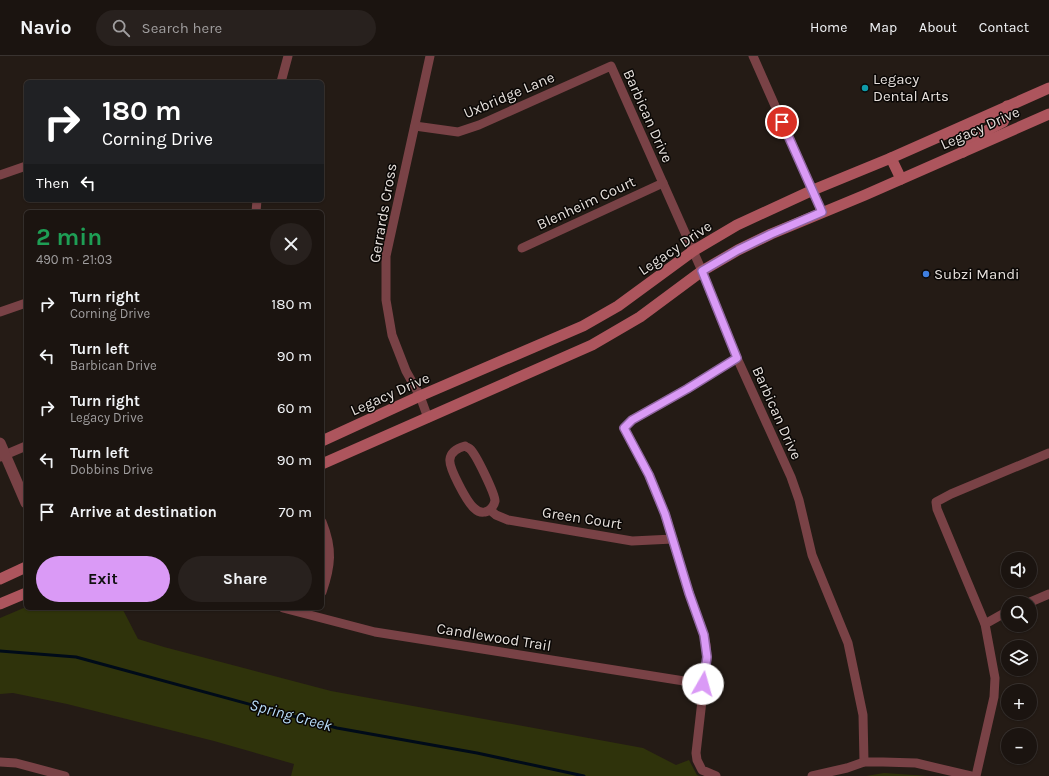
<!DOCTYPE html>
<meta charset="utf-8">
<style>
body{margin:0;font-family:Karla,sans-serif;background:#28211e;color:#f1f3f6;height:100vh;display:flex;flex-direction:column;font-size:15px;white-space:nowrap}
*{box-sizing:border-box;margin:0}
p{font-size:13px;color:#a09e9f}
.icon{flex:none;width:22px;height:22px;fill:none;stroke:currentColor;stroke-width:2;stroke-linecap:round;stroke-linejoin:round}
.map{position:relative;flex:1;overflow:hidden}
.panel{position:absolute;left:24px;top:154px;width:300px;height:400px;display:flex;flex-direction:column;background:#1b1410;border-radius:6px;box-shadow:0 1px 3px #0004,0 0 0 1px #393330}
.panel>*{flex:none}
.guide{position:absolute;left:24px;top:24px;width:300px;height:122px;border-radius:6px;box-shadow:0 1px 3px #0004,0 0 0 1px #393330;background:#202124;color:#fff;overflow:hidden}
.fabs{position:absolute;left:1001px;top:496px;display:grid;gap:8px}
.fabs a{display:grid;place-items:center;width:36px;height:36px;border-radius:50%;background:#1b1410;box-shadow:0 1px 3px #0004,0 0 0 1px #393330;font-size:20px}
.pin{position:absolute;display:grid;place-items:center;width:34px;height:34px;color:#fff;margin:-17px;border:2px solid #fff;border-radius:50%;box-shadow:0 1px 4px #0007}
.me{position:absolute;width:44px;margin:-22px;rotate:7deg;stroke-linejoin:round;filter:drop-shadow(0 0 3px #0008)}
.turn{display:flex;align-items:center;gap:14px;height:84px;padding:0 12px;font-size:18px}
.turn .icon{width:52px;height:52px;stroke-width:2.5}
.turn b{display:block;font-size:28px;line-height:34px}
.then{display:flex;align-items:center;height:38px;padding:0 12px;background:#0003;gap:8px;font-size:15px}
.round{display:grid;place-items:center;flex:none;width:42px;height:42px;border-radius:21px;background:#28211e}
.summary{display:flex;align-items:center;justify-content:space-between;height:68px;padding:0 12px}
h1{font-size:24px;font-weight:700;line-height:30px;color:#1e9e55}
.cta{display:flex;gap:8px;margin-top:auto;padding:8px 12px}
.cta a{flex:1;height:46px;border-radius:24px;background:#da9af6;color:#111;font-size:16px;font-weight:700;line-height:46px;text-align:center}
.cta a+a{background:#28211e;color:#f1f3f6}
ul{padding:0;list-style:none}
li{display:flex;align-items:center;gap:12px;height:52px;padding:0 12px}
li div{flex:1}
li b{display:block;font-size:15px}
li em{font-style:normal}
header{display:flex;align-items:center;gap:24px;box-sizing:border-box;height:56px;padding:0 20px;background:#1b1410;border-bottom:1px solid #393330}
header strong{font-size:19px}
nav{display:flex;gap:22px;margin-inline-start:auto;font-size:14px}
.search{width:280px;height:36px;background:#28211e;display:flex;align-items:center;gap:10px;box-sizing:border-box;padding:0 14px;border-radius:22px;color:#a09e9f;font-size:15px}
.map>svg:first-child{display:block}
.green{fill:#2f330b}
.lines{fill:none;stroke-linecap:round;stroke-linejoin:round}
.stream{stroke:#000b19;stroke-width:3}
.minor{stroke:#794246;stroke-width:9}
.tertiary{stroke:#794246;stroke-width:11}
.secondary{stroke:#ad555d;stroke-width:11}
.route-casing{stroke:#8e64a0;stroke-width:10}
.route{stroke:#da9af6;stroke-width:7}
.culture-dot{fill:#0f9aa8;stroke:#0a0705;stroke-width:1.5}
.shop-dot{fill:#3f7fe0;stroke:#0a0705;stroke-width:1.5}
.labels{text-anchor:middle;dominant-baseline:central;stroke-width:3;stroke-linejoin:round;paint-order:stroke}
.poi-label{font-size:15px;fill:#e6e0dc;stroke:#0a0705;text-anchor:start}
.street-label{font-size:15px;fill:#e6e0dc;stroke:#0a0705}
.water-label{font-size:16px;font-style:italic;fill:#b9defa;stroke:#0a0705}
</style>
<header>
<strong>Navio</strong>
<div class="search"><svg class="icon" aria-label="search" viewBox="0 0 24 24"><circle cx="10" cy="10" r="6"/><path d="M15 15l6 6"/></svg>Search here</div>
<nav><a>Home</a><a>Map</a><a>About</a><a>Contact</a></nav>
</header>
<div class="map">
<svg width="1049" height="720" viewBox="0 0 1049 720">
<rect width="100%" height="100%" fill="#241b15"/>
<!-- green -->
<g class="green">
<polygon points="26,551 122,552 138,583 164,591 331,635 643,692 676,709 689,704 697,719 699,720 291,720 294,708 214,685 67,648 13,637 0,638 0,562"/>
<polygon points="884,717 929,720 866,720"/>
</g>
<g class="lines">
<!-- stream -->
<polyline class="stream" points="0,595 76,601 337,672 477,697 584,720"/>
<!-- minor -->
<g class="minor">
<polyline points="753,0 822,156"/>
<polyline points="281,26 288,0"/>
<polyline points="415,70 458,76 479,69 611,10 702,215 737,302 791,421 799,444 812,499 848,587 863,659 864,706"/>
<polyline points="0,119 26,110"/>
<polyline points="256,156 257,144"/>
<polyline points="522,192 663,127"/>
<polyline points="0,256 26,247"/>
<polyline points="428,362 420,340 406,315 392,279 386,244 386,200 430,0"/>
<path d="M465,390C466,391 470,392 470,393C476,398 495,438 495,445C494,450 490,455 485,456C481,457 477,455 474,452C467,446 448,411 450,403C451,395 458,392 465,390Z"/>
<polyline points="0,401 26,390"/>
<polyline points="490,454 496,459 508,464 632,485 673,483"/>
<path d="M322,466C333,493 331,510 322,536"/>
<polyline points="1028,547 1049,538"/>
<polyline points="283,552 375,576 703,628"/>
<polyline points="985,568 1008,555"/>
<polyline points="0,706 16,707 65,720"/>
<polyline points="716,720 702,714 697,704 696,697 707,601 706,589 704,579 689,537 665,458 649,419 624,372 632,364 687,333 737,302"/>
<polyline points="812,720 847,712 864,706 883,706 916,707 971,720"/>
<polyline points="976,720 994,641 995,622 985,568 937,453 936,446 951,438 1049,397"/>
</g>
<!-- tertiary -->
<polyline class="tertiary" points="0,387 26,447"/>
<!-- secondary -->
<g class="secondary">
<polyline points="963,96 967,85 1003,66 1006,59 1007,50"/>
<polyline points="891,102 901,123"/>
<polyline points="322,385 420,340 583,270 618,250 693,195 737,169 813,134 891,102 1049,32"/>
<polyline points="322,408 592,289 640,261 702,215 738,194 771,178 865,139 1049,58"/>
<polyline points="0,523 26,511"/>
<polyline points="0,548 26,537"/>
</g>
</g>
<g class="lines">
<defs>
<polyline id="route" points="703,628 707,601 704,579 689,537 665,458 649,419 624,372 632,364 687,333 737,302 702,215 738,194 771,178 822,156 782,66"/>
</defs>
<!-- route casing -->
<use href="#route" class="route-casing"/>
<!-- route -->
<use href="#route" class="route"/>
</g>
<!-- markers -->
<circle class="culture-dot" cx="865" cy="32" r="4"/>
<circle class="shop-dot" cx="926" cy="218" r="4"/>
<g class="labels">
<!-- poi labels -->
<g class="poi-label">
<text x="873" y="23">Legacy<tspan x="873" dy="17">Dental Arts</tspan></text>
<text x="934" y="218">Subzi Mandi</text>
</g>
<!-- street labels -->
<g class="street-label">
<text transform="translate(509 39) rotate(-23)">Uxbridge Lane</text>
<text transform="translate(648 60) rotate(66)">Barbican Drive</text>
<text transform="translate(980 72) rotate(-24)">Legacy Drive</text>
<text transform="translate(586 147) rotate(-25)">Blenheim Court</text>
<text transform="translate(383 157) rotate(-80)">Gerrards Cross</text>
<text transform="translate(675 192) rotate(-34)">Legacy Drive</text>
<text transform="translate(390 338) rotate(-24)">Legacy Drive</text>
<text transform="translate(777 357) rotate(66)">Barbican Drive</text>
<text transform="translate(582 462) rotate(9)">Green Court</text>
<text transform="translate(494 581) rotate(9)">Candlewood Trail</text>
</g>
<!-- water labels -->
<g class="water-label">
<text transform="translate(291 659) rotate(15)">Spring Creek</text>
</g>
</g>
</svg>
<div class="fabs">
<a><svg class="icon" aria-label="sound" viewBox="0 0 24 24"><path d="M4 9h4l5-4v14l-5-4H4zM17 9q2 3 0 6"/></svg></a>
<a><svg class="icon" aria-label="search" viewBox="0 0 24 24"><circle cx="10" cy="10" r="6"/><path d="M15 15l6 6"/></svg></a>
<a><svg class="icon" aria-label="layers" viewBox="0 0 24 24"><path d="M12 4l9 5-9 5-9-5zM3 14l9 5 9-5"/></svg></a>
<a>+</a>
<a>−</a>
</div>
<div class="pin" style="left:782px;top:66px;background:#d93025"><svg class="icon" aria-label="arrive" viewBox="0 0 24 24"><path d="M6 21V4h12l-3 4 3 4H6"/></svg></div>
<svg class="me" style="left:703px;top:628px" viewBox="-20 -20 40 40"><circle r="19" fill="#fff"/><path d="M0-13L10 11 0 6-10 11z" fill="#da9af6"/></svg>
<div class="guide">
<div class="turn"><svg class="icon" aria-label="right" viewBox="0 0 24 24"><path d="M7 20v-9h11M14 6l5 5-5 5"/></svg><div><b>180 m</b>Corning Drive</div></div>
<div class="then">Then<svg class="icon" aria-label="left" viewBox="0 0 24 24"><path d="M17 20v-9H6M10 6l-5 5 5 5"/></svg></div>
</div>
<section class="panel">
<div class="summary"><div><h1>2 min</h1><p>490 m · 21:03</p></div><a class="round"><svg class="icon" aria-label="close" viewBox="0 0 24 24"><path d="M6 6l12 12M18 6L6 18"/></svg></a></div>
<ul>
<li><svg class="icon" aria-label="right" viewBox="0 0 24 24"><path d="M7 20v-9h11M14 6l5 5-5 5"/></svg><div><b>Turn right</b><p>Corning Drive</p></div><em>180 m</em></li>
<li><svg class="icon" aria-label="left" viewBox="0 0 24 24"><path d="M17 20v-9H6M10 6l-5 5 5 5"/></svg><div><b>Turn left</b><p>Barbican Drive</p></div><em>90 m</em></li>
<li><svg class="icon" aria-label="right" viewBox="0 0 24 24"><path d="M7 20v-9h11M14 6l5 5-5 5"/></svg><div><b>Turn right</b><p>Legacy Drive</p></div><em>60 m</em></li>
<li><svg class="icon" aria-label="left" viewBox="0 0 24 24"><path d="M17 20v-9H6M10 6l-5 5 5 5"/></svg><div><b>Turn left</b><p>Dobbins Drive</p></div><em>90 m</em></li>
<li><svg class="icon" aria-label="arrive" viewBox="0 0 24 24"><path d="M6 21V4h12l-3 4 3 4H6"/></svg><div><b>Arrive at destination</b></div><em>70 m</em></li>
</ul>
<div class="cta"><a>Exit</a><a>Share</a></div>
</section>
</div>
